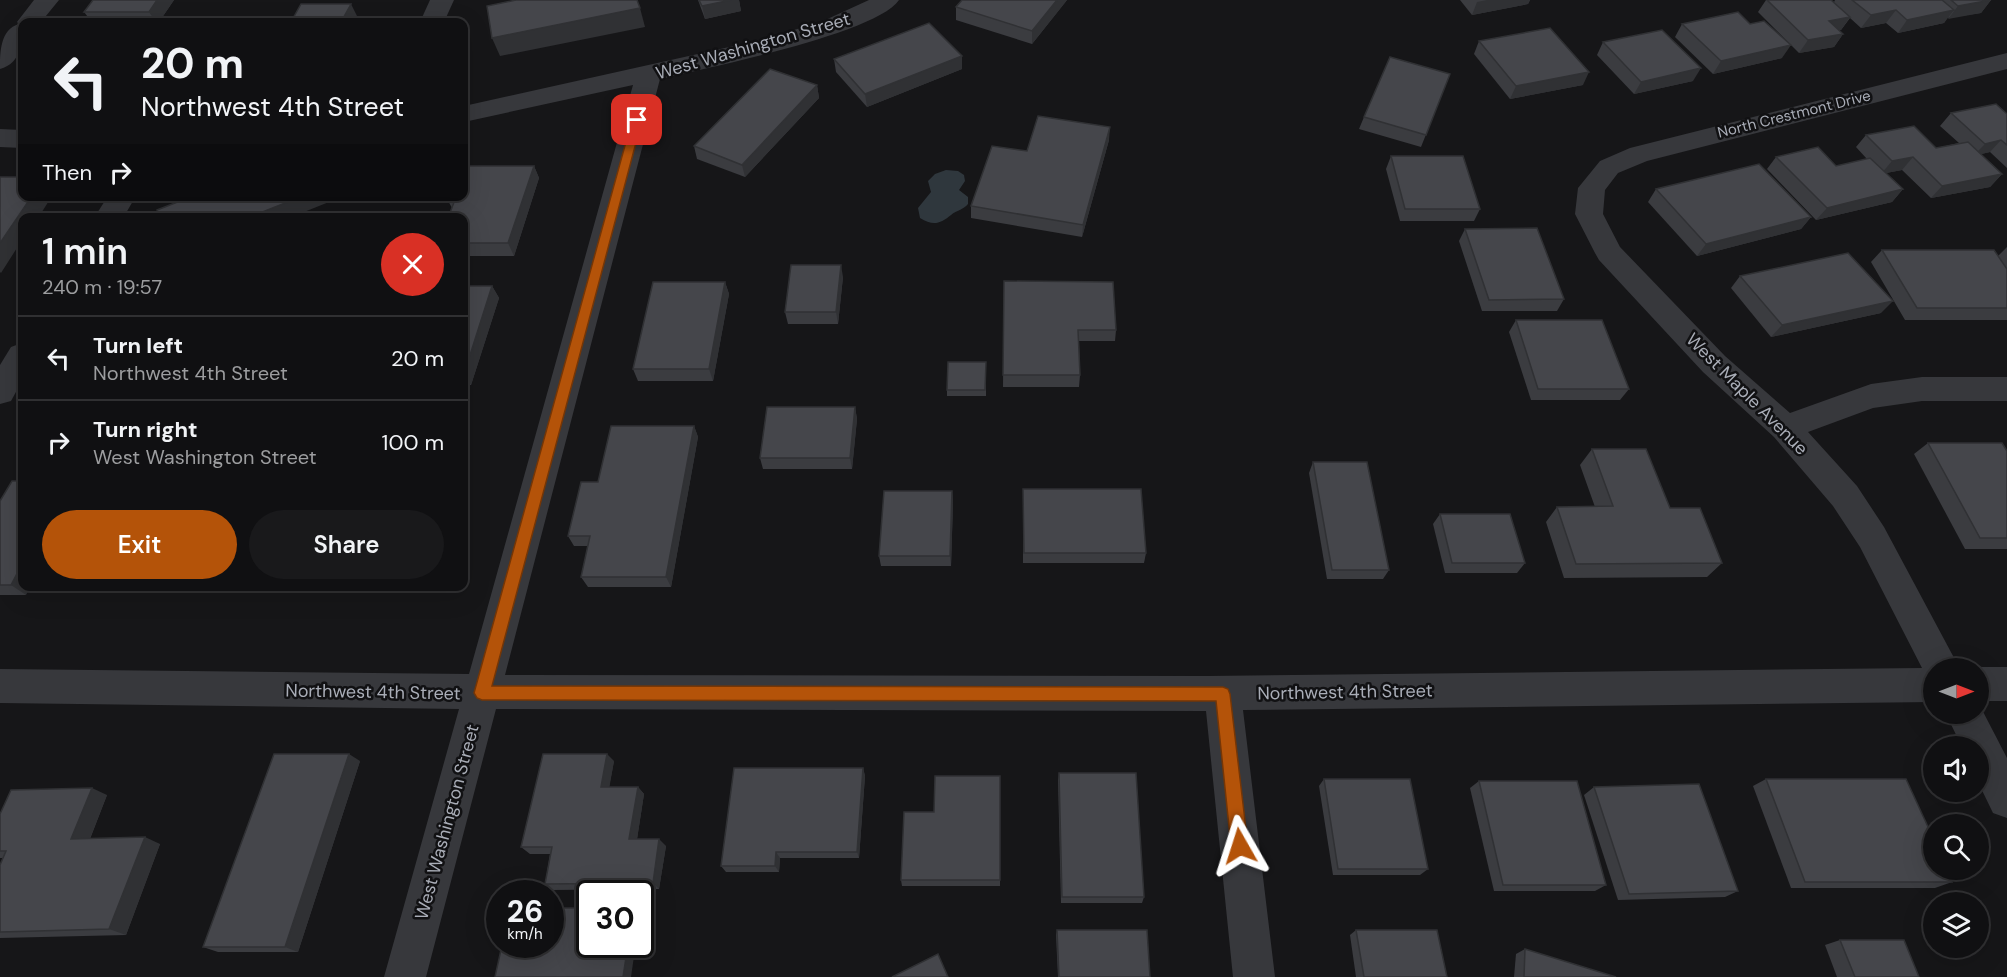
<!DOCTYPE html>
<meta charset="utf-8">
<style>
body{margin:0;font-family:"DM Sans",sans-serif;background:#19191b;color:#f1f3f6;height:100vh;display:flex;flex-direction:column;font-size:22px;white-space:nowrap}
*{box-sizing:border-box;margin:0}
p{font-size:20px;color:#9c9d9f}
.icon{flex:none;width:33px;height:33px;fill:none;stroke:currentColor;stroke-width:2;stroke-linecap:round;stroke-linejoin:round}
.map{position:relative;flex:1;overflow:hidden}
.sheet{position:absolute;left:18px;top:213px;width:450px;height:378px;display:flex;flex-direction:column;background:#101012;border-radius:12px;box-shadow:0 6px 24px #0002,0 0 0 2px #303032}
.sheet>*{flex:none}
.top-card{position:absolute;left:18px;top:18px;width:450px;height:183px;border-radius:12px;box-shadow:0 6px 24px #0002,0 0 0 2px #303032;background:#101012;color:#f1f3f6;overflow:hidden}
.needle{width:39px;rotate:90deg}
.fabs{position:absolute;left:1923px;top:658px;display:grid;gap:12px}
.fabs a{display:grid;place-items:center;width:66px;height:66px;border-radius:50%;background:#101012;box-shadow:0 6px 24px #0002,0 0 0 2px #303032;font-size:30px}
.speed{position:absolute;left:486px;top:880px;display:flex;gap:12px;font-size:30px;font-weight:700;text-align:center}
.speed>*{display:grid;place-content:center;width:78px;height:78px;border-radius:50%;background:#101012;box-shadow:0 6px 24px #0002,0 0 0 2px #303032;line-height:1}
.speed small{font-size:15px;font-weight:400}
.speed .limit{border:3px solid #111;border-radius:9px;background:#fff;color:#111}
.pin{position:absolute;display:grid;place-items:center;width:51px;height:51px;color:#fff;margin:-26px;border-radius:12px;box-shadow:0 3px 9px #0006}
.me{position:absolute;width:66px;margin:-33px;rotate:354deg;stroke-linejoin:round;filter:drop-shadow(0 0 4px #0008)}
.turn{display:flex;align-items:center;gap:21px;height:126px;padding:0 24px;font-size:27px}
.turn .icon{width:78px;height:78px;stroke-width:2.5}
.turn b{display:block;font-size:42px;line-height:51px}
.then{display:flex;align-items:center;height:57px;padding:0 24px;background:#0003;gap:12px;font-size:22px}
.round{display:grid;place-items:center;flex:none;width:63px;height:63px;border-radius:32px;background:#19191b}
.headline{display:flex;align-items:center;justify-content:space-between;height:102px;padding:0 24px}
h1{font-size:36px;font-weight:600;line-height:45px}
.cta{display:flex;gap:12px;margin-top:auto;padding:12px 24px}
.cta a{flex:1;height:69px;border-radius:36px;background:#b45309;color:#fff;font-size:24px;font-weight:600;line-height:69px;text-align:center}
.cta a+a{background:#19191b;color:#f1f3f6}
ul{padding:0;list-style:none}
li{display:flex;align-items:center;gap:18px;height:84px;padding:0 24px;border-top:2px solid #303032}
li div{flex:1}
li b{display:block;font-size:22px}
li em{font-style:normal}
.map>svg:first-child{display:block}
.water{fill:#2f373d}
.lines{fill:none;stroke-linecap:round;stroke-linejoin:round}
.street{fill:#37383c;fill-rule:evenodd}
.wall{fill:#3b3c40}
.shaded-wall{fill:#303134}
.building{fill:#45464b;stroke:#303134;stroke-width:1.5}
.route{fill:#b45309;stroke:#753606;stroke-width:1.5}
.labels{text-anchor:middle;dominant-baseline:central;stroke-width:5;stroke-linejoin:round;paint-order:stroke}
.far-street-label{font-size:15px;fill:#a9adb7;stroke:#111113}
.street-label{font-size:18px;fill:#a9adb7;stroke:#111113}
</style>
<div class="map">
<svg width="2007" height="977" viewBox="0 0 2007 977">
<rect width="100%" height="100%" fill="#161618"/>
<!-- water -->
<path class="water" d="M946,170L958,171L964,175L965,181L959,190L968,197V204C963,210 957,210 951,215C940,224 933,226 920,218L918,208L931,192L928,181L935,174Z"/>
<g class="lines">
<!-- street -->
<g class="street">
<path d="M34,0H59L41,22H22C22,42 22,63 0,69C0,53 0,29 19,24L17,22Z"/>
<polygon points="430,0 454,0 444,22 420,22"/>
<path d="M869,0H899C876,34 705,68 660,79L505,675L1208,676L1922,668L1860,547L1833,506L1774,437L1703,372L1599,260L1595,253L1575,214L1578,188L1600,161L1630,148L2007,53V69L1647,161L1618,173L1605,190L1603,214L1620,247L1725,356L1790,413L1871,384L1922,377H2007V401H1922L1873,408L1808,432L1857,486L1884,527L1960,669H1934V702L1243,710L1275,977H1233L1206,711L496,709L426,977H384L459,709L0,703V669L469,674L633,85L464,122V106L765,39L823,21Z"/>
<polygon points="0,129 22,130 22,148 0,147"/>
<polygon points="108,196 136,196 123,218 94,218"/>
<polygon points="22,343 22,381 11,401 0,404 0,365 11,347"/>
<polygon points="1978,667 2007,667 2007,701 1978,701 1978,669 1972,669"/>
<polygon points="1978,702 2007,758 2007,818 1993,813 1978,782 1978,747 1962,747 1946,714 1978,714"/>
</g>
</g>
<!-- wall -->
<g class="wall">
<polygon points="93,0 174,0 159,22 92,22 84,12"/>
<polygon points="698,0 739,0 741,11 705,19"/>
<polygon points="1067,0 1032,44 956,20 956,7"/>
<polygon points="1460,0 1530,0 1528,4 1472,15"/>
<polygon points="1766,0 1831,0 1834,2 1835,0 1991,0 1981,13 1947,18 1944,23 1898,33 1886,23 1861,28 1850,18 1841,30 1839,30 1843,34 1834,47 1799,53 1758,12"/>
<polygon points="1682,24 1782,58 1713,74 1675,37"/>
<polygon points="1479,41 1583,85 1510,99 1474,54"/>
<polygon points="1603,42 1693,81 1634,94 1597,55"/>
<polygon points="962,56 962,69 867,107 836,72 834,59"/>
<polygon points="1450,74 1421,147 1359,129 1364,117"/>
<polygon points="817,85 819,98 745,177 697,159 694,146"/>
<polygon points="1951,113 2007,114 2007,168 1990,152 1981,154 2002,174 1990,187 1931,198 1902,170 1886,173 1903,189 1892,202 1816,220 1767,169 1776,157 1836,166 1867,159 1856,147 1866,135 1936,148 1959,143 1940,126"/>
<polygon points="1109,140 1082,237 971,218 971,206 1027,151"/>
<polygon points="1391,156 1480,209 1474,221 1400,221 1386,169"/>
<polygon points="534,166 539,178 514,256 464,256 464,218 452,208 446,197"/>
<polygon points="1656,189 1811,217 1801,229 1697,256 1648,202"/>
<polygon points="1465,229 1564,299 1557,311 1482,311 1459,241"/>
<polygon points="2007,247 2007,320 1905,320 1871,262 1882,250 1998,256"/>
<polygon points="1740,276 1881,313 1771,337 1731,288"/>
<polygon points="843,277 838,324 788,324 785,312"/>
<polygon points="1004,281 1116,330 1115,341 1079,341 1080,375 1079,387 1003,387"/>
<polygon points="725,282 729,294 713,381 638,381 633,369"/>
<polygon points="464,286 492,286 499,298 471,385 464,385"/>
<polygon points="1516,320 1629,389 1620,400 1531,400 1509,332"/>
<polygon points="986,362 986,396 947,396 947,390"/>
<polygon points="855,407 857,419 852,469 763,469 760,458"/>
<polygon points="694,426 698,437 671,587 588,587 581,577 588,546 574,546 568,536 598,482"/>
<polygon points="1928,443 2007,451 2007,549 1965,549 1914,454"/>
<polygon points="1592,449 1670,508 1722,563 1707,577 1564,578 1546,522 1557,507 1595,507 1580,465"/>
<polygon points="1313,462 1389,570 1383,579 1327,579 1309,473"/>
<polygon points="952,491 953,502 951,566 881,566 879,556"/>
<polygon points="1023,500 1146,553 1144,563 1023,563"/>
<polygon points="0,501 26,595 0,595"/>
<polygon points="1440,514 1525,563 1517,573 1445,573 1433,524"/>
<polygon points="360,761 298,952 218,952 203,947"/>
<polygon points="614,761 609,787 638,787 644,794 637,839 666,846 659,889 553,890 545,884 550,854 530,854 521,847"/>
<polygon points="863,768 865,776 859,858 780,858 779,872 726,872 721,866"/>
<polygon points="1059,773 1144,897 1142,903 1061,903 1058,780"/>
<polygon points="1000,776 1000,886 902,886 901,880 934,812"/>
<polygon points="1324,779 1428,869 1420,875 1333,875 1319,786"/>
<polygon points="1766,779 1952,882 1935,888 1791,888 1753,786"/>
<polygon points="1479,781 1606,885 1595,891 1494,891 1470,788"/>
<polygon points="1594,787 1738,891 1725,897 1618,900 1584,795"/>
<polygon points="107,795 90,839 160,844 126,935 0,938 0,865 3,858 0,858 0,851"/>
<polygon points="1057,930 1150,977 1058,977 1056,935"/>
<polygon points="1356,930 1447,977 1356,977 1350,935"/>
<polygon points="1840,940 1919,977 1837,977 1825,945"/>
<polygon points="1525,949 1616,977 1514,977 1516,954"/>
</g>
<!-- shaded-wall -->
<g class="shaded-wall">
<polygon points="157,0 174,0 159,22 156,22 149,12"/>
<polygon points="731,0 739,0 741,11 705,19 702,6"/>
<polygon points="1057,0 1067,0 1032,44 1032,31"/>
<polygon points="1487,0 1530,0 1528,4 1472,15 1477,2"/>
<polygon points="1991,0 1981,13 1948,19 1958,6"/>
<polygon points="351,4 357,16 354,22 341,22"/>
<polygon points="640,8 645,27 500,56 492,38"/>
<polygon points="1896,10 1886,23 1861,28 1871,15"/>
<polygon points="1954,10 1944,23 1898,33 1907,20"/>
<polygon points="1850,17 1841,30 1820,34 1829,21"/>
<polygon points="1843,34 1834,47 1799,53 1808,40"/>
<polygon points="1791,45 1782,58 1713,74 1721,61"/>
<polygon points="962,56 962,69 867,107 865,94"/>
<polygon points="1701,68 1693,81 1634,94 1641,82"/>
<polygon points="1589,72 1583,85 1510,99 1516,86"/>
<polygon points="817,85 819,98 745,177 742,165"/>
<polygon points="1110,127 1109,140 1082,237 1083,225"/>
<polygon points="2001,140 1990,152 1973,156 1985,144"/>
<polygon points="1913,157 1902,170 1881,174 1892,161"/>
<polygon points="534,166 539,178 514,256 508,243"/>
<polygon points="2002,174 1990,187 1931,198 1942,186"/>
<polygon points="1903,189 1892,202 1816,220 1827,208"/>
<polygon points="32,196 52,196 38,218 22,218 22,240 1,273 0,272 0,243"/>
<polygon points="303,196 327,196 329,202 289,218 247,218"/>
<polygon points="1811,217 1801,229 1697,256 1706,244"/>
<polygon points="841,265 843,277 838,324 836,312"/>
<polygon points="725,282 729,294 713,381 709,369"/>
<polygon points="492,286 499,298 471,385 464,374"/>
<polygon points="1893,301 1881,313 1771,337 1782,325"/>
<polygon points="855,407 857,419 852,469 850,458"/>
<polygon points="694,426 698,437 671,587 666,577"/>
<polygon points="952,491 953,502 951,566 950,556"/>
<polygon points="22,564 22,586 31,586 26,595 11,585"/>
<polygon points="349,754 360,761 298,952 285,947"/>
<polygon points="607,754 614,761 608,795 601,787"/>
<polygon points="863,768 865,776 859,858 857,852"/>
<polygon points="638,787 644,794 636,846 629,839"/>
<polygon points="92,788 107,795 87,846 71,839"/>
<polygon points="145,837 160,844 126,935 109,929"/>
<polygon points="659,839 666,846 659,889 653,883"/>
<polygon points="776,852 780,858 779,872 775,866"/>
<polygon points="590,940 590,945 597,945 595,956 587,951"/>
<polygon points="627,951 634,956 631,977 623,977"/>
</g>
<!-- building -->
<g class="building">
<polygon points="93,0 157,0 149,12 84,12"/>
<polygon points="516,0 637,0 640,8 492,38 487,6"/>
<polygon points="699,0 731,0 702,6"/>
<polygon points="962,0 1057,0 1032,31 956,7"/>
<polygon points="1767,0 1831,0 1850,17 1829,21 1843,34 1808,40"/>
<polygon points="1852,0 1942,0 1954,10 1907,20 1896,10 1871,15"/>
<polygon points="1951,0 1991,0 1958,6"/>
<polygon points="301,4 351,4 341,22 291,22"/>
<polygon points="1738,12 1750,24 1764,21 1791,45 1721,61 1682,24"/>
<polygon points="929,23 962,56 865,94 834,59"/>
<polygon points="1550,28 1589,72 1516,86 1479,41"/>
<polygon points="1662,30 1701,68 1641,82 1603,42"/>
<polygon points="1390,57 1450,74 1426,135 1364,117"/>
<polygon points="770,69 817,85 742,165 694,146"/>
<polygon points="1996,104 2007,114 2007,145 2001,140 1985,144 1951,113"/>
<polygon points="1038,116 1110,127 1083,225 971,206 992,146 1027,151"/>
<polygon points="1914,126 1936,148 1968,142 2002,174 1942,186 1913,157 1892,161 1866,135"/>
<polygon points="1818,147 1836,166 1870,158 1903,189 1827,208 1776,157"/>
<polygon points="1391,156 1463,156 1480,209 1405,209"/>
<polygon points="1759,164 1811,217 1706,244 1656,189"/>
<polygon points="464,166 534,166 508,243 464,243 464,218 448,218 456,197 446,196 464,196"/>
<polygon points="0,177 22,177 22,196 32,196 0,243"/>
<polygon points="193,196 303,196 247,218 160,218 157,210"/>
<polygon points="1537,228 1564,299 1489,300 1465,229"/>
<polygon points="1882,250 1994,250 2007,269 2007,308 1917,308"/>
<polygon points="1848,253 1893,301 1782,325 1740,276"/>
<polygon points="791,265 841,265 836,312 785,312"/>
<polygon points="1004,281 1113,282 1116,330 1078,330 1080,375 1003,375"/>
<polygon points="653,282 725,282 709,369 633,369"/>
<polygon points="464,286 492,286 464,374"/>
<polygon points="1516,320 1602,320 1629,389 1538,389"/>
<polygon points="948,362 986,362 985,390 947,390"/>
<polygon points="767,407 855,407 850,458 760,458"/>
<polygon points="611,426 694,426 666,577 581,577 590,536 568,536 581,482 598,482"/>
<polygon points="1928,443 2002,443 2007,451 2007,538 1980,538"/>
<polygon points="1592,449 1646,449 1670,508 1700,508 1722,563 1576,564 1557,507 1613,506"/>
<polygon points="1313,462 1367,462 1389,570 1332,570"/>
<polygon points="12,481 22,481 22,564 11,585 0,585 0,501"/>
<polygon points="1023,489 1141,489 1146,553 1024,553"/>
<polygon points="884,491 952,491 950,556 879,556"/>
<polygon points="1440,514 1510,514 1525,563 1452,563"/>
<polygon points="274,754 349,754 285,947 203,947"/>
<polygon points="543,754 607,754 601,787 638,787 629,839 659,839 653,883 545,884 552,847 521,847"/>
<polygon points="734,768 863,768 857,852 776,852 775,866 721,866"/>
<polygon points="1059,773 1136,773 1144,897 1062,897"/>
<polygon points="935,776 1000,776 1000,880 901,880 904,812 934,812"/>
<polygon points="1324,779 1410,779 1428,869 1338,869"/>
<polygon points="1766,779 1906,779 1934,840 1934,870 1947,870 1952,882 1805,882"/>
<polygon points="1479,781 1577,781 1606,885 1503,885"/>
<polygon points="1699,784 1738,891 1629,894 1594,787"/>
<polygon points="92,788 71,839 145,837 109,929 0,932 0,865 6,851 0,851 0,814 11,790"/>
<polygon points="550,908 590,908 590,940 587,951 627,951 623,977 495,977 502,945 550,945"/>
<polygon points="1057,930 1147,930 1150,977 1059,977"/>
<polygon points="1356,930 1437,930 1447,977 1364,977"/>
<polygon points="1840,940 1904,940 1919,977 1855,977"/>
<polygon points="1525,949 1616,977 1524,977"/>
<polygon points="938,954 948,977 892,977"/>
</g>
<!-- route -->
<polygon class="route" points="637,116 642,120 492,686 1223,687 1228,689 1230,694 1248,846 1245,852 1240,854 1234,852 1231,846 1216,701 482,700 477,698 474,693 632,120"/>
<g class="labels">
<!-- far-street labels -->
<g class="far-street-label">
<text transform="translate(1794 114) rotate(-14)">North Crestmont Drive</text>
</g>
<!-- street labels -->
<g class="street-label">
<text transform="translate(753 46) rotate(-16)">West Washington Street</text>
<text transform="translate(1747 394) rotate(45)">West Maple Avenue</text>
<text transform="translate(373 692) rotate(1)">Northwest 4th Street</text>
<text transform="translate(1345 692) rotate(-1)">Northwest 4th Street</text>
<text transform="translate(447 822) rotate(-75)">West Washington Street</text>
</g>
</g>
</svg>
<div class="fabs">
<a><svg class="needle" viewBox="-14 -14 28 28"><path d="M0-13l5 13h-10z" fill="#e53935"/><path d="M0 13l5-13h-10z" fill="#9c9d9f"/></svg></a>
<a><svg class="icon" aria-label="sound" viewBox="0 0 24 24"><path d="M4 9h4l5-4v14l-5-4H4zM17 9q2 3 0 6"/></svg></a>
<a><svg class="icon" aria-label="search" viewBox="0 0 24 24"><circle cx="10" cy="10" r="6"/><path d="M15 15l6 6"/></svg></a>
<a><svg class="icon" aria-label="layers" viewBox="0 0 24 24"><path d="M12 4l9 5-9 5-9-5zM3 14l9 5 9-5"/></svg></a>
</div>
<div class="speed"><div>26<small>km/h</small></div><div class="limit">30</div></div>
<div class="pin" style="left:637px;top:120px;background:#d93025"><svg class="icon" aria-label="arrive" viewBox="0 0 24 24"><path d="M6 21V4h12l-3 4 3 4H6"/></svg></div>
<svg class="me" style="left:1240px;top:846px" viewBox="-20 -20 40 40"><path d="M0-17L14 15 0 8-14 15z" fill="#b45309" stroke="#fff" stroke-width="4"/></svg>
<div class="top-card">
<div class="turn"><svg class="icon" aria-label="left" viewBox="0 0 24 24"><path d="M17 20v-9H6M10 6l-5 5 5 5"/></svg><div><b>20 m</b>Northwest 4th Street</div></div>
<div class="then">Then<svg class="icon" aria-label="right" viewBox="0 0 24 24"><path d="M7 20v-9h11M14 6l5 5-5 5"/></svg></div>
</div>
<section class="sheet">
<div class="headline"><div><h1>1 min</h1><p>240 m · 19:57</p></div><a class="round" style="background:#d93025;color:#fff"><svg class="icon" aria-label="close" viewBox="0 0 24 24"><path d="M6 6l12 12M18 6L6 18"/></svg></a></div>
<ul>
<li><svg class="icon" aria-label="left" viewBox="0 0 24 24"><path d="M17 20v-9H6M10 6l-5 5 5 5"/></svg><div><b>Turn left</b><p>Northwest 4th Street</p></div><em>20 m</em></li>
<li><svg class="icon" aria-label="right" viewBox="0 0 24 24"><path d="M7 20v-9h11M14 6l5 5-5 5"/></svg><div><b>Turn right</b><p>West Washington Street</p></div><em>100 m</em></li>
</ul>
<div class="cta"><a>Exit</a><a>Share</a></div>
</section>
</div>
